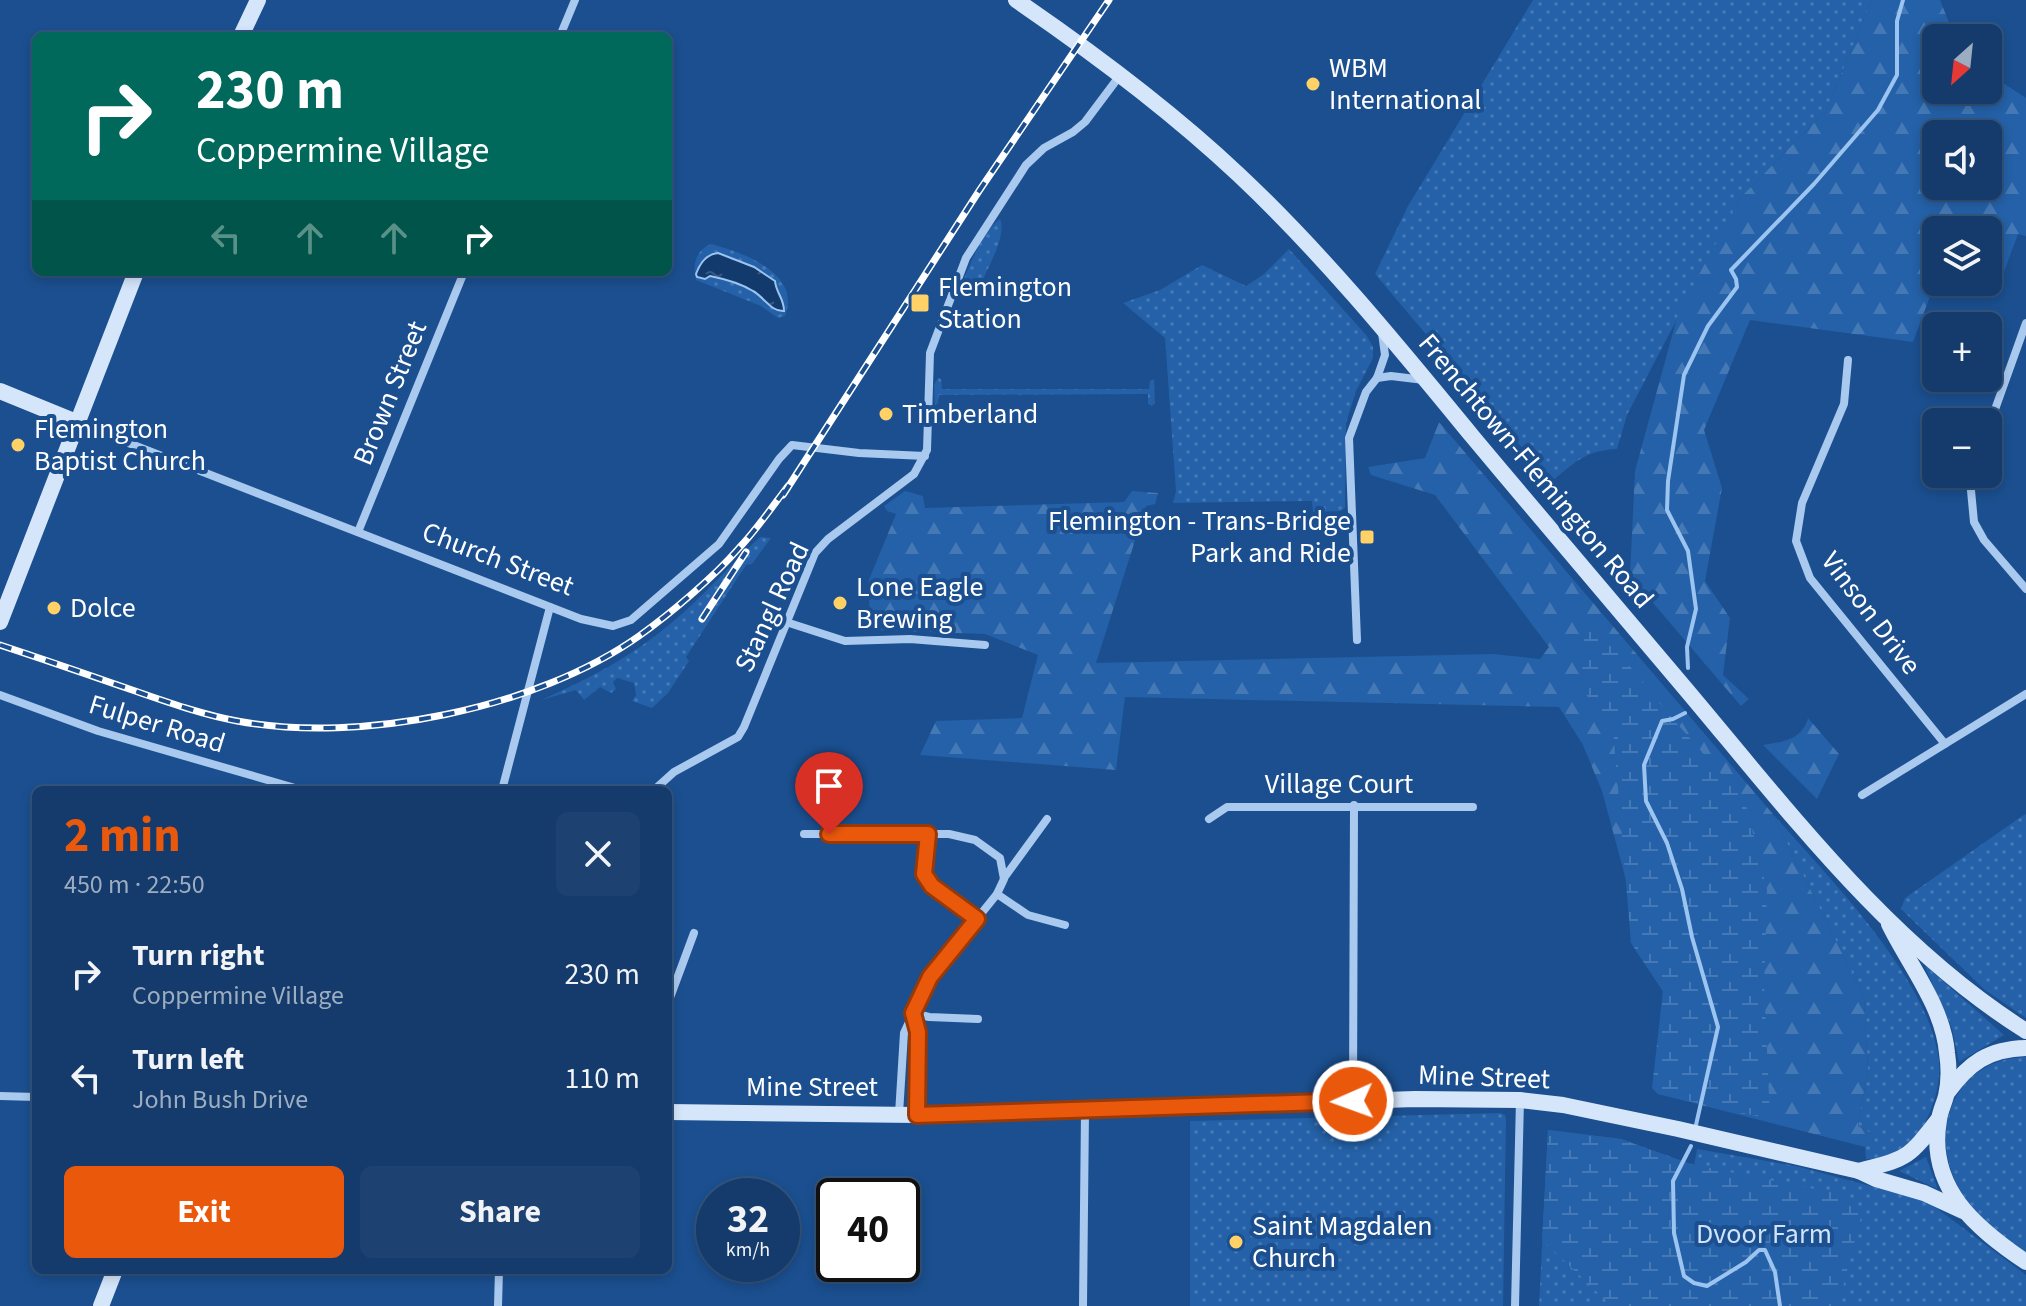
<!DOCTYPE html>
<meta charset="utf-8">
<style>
body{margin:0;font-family:"Source Sans 3",sans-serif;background:#1d4271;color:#f1f3f6;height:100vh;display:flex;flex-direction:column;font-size:30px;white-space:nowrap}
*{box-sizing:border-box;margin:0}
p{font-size:26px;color:#9dadc1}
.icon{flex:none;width:44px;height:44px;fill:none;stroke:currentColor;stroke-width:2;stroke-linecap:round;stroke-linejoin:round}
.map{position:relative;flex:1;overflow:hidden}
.details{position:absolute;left:32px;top:786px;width:640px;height:488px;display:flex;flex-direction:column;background:#143b6b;border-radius:12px;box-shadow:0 4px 12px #0003,0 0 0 2px #33557e}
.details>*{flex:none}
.guide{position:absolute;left:32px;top:32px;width:640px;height:244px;border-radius:12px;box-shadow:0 4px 12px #0003,0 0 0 2px #33557e;background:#00695c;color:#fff;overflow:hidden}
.needle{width:52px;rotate:207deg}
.tools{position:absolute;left:1922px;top:24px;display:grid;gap:16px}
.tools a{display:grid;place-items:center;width:80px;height:80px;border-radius:12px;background:#143b6b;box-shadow:0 4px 12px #0003,0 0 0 2px #33557e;font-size:40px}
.speed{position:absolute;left:696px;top:1178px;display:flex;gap:16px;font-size:40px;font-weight:700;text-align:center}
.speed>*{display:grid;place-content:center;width:104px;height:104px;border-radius:50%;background:#143b6b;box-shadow:0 4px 12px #0003,0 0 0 2px #33557e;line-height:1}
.speed small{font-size:20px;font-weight:400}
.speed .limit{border:4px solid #111;border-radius:12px;background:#fff;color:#111}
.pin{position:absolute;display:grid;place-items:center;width:68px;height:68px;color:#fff;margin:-82px -34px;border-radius:50% 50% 50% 0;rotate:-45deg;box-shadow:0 0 8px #0007}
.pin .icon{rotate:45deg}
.me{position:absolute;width:88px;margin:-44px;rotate:268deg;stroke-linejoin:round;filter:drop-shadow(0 0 6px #0008)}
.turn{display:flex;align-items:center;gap:28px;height:168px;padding:0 32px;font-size:36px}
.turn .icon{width:104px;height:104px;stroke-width:2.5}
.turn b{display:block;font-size:56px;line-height:68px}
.lanes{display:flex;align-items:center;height:76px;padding:0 32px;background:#0003;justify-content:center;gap:40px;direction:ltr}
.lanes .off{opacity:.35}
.round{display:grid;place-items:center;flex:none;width:84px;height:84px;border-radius:12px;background:#1d4271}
.head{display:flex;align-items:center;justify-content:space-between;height:136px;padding:0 32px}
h1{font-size:48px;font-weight:700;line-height:60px;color:#ea580c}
.button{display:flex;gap:16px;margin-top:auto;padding:16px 32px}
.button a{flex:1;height:92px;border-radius:12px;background:#ea580c;color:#fff;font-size:32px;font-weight:700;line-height:92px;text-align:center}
.button a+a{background:#1d4271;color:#f1f3f6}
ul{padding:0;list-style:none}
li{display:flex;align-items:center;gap:24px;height:104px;padding:0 32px}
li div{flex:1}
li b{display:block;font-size:30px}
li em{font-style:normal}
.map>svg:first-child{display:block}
.grass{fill:url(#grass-dots)}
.forest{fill:url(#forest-firs);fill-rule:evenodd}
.wetland{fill:url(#wetland-marsh)}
.water{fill:url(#water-ripples);stroke:#9cc4f0;stroke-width:2}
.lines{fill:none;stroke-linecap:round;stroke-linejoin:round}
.stream{stroke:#9cc4f0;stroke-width:4}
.street{stroke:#a9c9ee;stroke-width:8}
.secondary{stroke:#d6e6fa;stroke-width:16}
.rail-casing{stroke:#fff;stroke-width:7}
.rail{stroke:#1b4f8f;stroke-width:4;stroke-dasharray:12;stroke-linecap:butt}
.route-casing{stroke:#983908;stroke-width:20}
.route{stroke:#ea580c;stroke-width:14}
.poi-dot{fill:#ffd166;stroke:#1b4f8f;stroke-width:3}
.labels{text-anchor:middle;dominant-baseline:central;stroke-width:8;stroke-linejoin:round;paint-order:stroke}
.poi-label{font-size:28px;fill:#fff;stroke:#1b4f8f;text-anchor:start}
.street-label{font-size:28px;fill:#fff;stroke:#1b4f8f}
.park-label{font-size:28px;fill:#cfe3fa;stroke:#1b4f8f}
</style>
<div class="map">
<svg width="2026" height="1306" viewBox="0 0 2026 1306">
<defs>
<pattern id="grass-dots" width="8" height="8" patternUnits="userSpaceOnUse" patternTransform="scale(2)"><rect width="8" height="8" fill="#2461a8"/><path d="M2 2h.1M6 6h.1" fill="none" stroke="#4579b5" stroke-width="1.8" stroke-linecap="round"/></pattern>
<pattern id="forest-firs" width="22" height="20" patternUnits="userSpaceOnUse" patternTransform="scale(2)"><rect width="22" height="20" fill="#2461a8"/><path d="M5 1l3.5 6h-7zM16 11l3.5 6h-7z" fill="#4579b5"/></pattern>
<pattern id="wetland-marsh" width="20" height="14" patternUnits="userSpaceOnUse" patternTransform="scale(2)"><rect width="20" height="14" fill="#2461a8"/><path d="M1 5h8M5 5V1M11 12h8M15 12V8" fill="none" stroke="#4579b5"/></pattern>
<pattern id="water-ripples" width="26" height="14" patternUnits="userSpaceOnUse" patternTransform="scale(2)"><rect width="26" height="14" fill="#123a6d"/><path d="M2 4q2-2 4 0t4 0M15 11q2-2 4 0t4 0" fill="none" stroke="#365883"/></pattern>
</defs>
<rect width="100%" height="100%" fill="#1b4f8f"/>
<!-- grass -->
<g class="grass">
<path d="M1533,0H1872L1826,111L1740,198L1627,415L1617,449C1586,450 1574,463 1551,482L1375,274L1408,206Z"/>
<path d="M1000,219C1007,235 989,265 982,282L978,289L968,295L963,293L961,286C970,265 981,233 1000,219Z"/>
<path d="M711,244C742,252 802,273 785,316L778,318L761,306L696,280C692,265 696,250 711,244Z"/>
<polygon points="1289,249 1367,336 1373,347 1373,358 1356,391 1346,423 1345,508 1341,511 1313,512 1312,501 1173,503 1176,491 1165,338 1123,303 1160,290 1202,265 1246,286 1264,274"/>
<polygon points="938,378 941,379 942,389 1149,389 1150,381 1154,379 1155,403 1152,406 1148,404 1148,394 939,395 938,403 935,406 934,385"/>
<path d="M760,537L771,538L752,564L746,565L686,657L689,661L668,693L652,708L632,701L636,695L634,683L617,678L613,682L616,689L611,693L600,687L584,700L576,690L541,700C587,680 631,657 670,624C702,598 730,565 760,537Z"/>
<path d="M1772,813C1825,874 1933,981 1939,1064C1940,1086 1934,1104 1925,1123C1915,1145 1890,1160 1866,1159L1865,1147L1876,1136L1858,1126L1868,1069L1864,997Z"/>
<polygon points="2025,814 2026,815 2026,1018 1985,990 1901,909 1905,898"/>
<polygon points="1925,967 1927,967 2004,1035 1959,1062 1952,1028"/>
<path d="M2026,1057V1252C2002,1236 1973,1214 1959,1188C1927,1130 1955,1059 2026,1057Z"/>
<polygon points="1500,1113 1505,1115 1506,1119 1503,1306 1190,1306 1190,1121"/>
<polygon points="1548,1130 1621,1139 1694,1165 1697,1149 1796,1166 1919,1199 1935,1207 2026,1275 2026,1306 1539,1306"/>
<polygon points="1926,1157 1937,1187 1937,1189 1899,1171"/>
</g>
<!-- forest -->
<g class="forest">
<path d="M1872,0H1940L1955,38H1936V90H1988V73L2026,98V236L2018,234L1995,296L1968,282H1988V230H1936V280L1913,342L1750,320L1704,430L1722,488L1705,581L1730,618L1723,675L1749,699L1741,706L1630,576L1635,471L1678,314L1740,198L1826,111ZM1936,134H1988V186H1936Z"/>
<polygon points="1439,422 1772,813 1864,997 1868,1069 1858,1126 1876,1136 1865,1147 1658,1094 1663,991 1636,951 1626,880 1602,791 1583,745 1559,707 1125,697 1116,770 920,755 936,721 1022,718 1038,655 985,634 871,630 868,582 896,514 887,511 884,506 905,491 923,496 925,508 1124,502 1132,491 1158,493 1155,504 1146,506 1096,663 1494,654 1540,659 1549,647 1435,495 1371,475 1368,467 1425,458"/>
<path d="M1808,718L1839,754L1817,799L1763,745C1783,742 1802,740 1808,718Z"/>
</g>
<!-- wetland -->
<g class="wetland">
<polygon points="1586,613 1673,719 1745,801 1767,890 1764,982 1770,1119 1658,1094 1652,1088 1663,991 1631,943 1613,730 1581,688"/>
<polygon points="1548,1130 1621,1139 1689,1164 1845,1195 1863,1209 1838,1306 1612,1306 1542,1240"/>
</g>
<!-- water -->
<path class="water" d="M718,253L754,267L775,281C776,293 784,298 784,311C771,312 764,297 753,291C740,283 725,279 710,276L705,279L697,277L696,274C700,263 706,254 718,253Z"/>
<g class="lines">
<!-- stream -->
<g class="stream">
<polyline points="1688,668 1687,647 1696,609 1688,551 1667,510 1668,481 1684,375 1708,326 1737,287 1736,279 1731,270 1814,184 1878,110 1897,75 1897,21 1903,0"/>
<polyline points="1685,713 1673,719 1662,721 1644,765 1646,801 1667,843 1682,889 1692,937 1718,1027 1696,1125"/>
<polyline points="1691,1146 1673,1181 1674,1233 1684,1276 1694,1283 1707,1286 1746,1262 1759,1250 1765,1250 1775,1272 1780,1306"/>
</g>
<!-- street -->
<g class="street">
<polyline points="560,36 575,0"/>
<polyline points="1848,360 1844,404 1802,503 1796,541 1810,578 1945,744"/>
<polyline points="1377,378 1391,376 1424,380"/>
<polyline points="77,423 581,619 613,626 631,620 719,544 779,459 792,445 859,453 925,456"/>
<polyline points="1988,429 2026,323"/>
<polyline points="1972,474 1970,480 1974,522 1984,540 2026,589"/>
<polyline points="358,532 464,272"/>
<polyline points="786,622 845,641 910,639 985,645"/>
<polyline points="1357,640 1349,438 1366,392 1377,378 1385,355 1382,333"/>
<polyline points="0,695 98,731 302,790"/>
<polyline points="502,790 550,607"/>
<polyline points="654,790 674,772 738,737 744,727 815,553 828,539 914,474 927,450 930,353 966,258 1026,165 1044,148 1073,132 1085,122 1121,74"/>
<polyline points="1862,795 2026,694"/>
<polyline points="1209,819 1227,807 1473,807"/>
<polyline points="804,834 949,834 975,840 1000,858 1004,879 997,894 930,977 904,1033 899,1114"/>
<polyline points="928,834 924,874 932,886 977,919"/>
<polyline points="1004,878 1047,819"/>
<polyline points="997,894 1028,915 1065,925"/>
<polyline points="668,1003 694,933"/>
<polyline points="913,1013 929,1017 978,1019"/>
<polyline points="914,1014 918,1032 917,1115"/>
<polyline points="0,1096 36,1097"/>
<polyline points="1353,1100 1354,805"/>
<polyline points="498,1306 499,1270"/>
<polyline points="1083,1306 1085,1110"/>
<polyline points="1515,1306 1520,1100"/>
</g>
<!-- secondary -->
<g class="secondary">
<path d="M1016,0C1095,54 1170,110 1239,175C1324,255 1398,346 1472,436C1542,520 1613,603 1684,687C1787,809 1889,945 2026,1031"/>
<polyline points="241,36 258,0"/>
<polyline points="0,391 76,422"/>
<polyline points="0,622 136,272"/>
<path d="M1889,924C1909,965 1943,1006 1947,1053C1949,1066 1949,1083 1946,1096C1944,1104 1940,1111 1939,1120C1927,1188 1976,1228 2026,1262"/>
<path d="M1947,1093C1969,1063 1988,1049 2026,1048"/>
<polyline points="668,1112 917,1115 1415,1099 1520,1100 1563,1105 1678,1129 1859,1171 1876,1179 1924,1193 1963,1211"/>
<path d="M1859,1171C1907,1158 1907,1160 1938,1120"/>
<polyline points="101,1306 115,1270"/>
</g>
<defs>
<g id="rail">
<polyline points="783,495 979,191 1109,0"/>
<polyline points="702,619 746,552"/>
<path d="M0,645C46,660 92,676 138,692C170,703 204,715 237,721C360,744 536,709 639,636C670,614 714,577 739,548C757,529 772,507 788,486"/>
</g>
</defs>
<!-- rail casing -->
<use href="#rail" class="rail-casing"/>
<!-- rail -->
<use href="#rail" class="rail"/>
</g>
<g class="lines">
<defs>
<polyline id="route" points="829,834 928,834 924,874 932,886 977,919 930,977 913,1013 918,1032 917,1115 1353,1101"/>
</defs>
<!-- route casing -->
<use href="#route" class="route-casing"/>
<!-- route -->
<use href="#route" class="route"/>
</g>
<!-- markers -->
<g class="poi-dot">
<circle cx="1313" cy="84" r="8"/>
<rect x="910" y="293" width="20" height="20" rx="4"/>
<circle cx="886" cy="414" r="8"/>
<circle cx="18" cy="445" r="8"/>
<rect x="1359" y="529" width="16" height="16" rx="4"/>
<circle cx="840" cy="603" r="8"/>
<circle cx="54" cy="608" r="8"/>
<circle cx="1236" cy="1242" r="8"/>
</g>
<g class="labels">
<!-- poi labels -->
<g class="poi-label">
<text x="1329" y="68">WBM<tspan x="1329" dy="32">International</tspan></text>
<text x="938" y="287">Flemington<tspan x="938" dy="32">Station</tspan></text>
<text x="902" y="414">Timberland</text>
<text x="34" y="429">Flemington<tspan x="34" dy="32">Baptist Church</tspan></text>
<text x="1351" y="521" text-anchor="end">Flemington - Trans-Bridge<tspan x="1351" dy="32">Park and Ride</tspan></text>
<text x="856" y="587">Lone Eagle<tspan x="856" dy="32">Brewing</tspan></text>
<text x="70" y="608">Dolce</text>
<text x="1252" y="1226">Saint Magdalen<tspan x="1252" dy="32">Church</tspan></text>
</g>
<!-- street labels -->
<g class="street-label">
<text transform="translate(390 393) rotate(-68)">Brown Street</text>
<text transform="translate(1536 471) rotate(50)">Frenchtown-Flemington Road</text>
<text transform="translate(498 559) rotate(21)">Church Street</text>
<text transform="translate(772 607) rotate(-65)">Stangl Road</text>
<text transform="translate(1871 613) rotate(53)">Vinson Drive</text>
<text transform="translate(157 724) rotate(17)">Fulper Road</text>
<text x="1339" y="784">Village Court</text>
<text transform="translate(1484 1077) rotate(2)">Mine Street</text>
<text x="812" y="1087">Mine Street</text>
</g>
<!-- park labels -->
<g class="park-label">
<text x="1764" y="1234">Dvoor Farm</text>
</g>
</g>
</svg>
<div class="tools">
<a><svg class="needle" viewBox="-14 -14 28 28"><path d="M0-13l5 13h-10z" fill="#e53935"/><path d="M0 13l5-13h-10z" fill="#9dadc1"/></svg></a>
<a><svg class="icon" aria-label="sound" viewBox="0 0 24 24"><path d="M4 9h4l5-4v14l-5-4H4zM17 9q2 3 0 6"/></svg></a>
<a><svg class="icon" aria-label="layers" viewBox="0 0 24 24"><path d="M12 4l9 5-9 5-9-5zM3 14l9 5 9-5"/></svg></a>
<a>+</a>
<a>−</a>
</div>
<div class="speed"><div>32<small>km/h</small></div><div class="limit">40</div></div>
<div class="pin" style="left:829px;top:834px;background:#d93025"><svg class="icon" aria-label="arrive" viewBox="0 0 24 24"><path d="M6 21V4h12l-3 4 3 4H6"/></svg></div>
<svg class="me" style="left:1353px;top:1101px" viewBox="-20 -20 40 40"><circle r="17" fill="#ea580c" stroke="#fff" stroke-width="3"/><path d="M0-11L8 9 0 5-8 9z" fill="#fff"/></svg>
<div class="guide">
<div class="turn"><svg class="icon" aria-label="right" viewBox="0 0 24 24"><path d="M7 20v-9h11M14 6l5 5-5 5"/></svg><div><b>230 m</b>Coppermine Village</div></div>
<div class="lanes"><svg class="icon off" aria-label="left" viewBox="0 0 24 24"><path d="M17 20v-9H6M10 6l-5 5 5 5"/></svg><svg class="icon off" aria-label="ahead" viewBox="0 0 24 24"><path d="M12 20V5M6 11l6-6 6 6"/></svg><svg class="icon off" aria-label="ahead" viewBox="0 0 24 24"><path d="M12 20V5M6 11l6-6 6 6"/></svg><svg class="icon" aria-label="right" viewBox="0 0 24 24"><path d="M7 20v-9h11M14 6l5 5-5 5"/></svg></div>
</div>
<section class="details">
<div class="head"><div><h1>2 min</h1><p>450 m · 22:50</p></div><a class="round"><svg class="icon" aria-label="close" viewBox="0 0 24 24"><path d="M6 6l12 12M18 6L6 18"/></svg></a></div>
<ul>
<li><svg class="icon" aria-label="right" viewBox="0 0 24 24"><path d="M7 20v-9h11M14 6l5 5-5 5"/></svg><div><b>Turn right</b><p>Coppermine Village</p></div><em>230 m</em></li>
<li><svg class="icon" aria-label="left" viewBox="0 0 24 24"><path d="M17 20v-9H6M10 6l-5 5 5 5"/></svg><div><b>Turn left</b><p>John Bush Drive</p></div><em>110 m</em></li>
</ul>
<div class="button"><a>Exit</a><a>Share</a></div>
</section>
</div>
